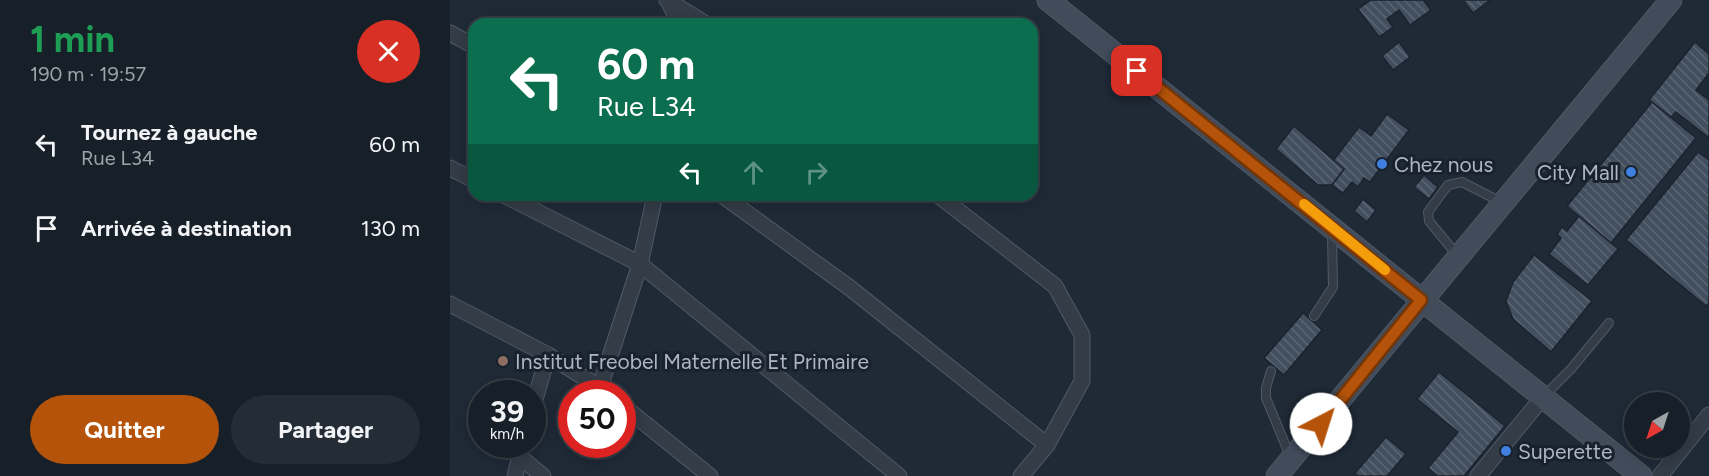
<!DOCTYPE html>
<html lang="fr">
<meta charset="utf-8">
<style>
body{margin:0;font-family:Figtree,sans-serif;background:#242d35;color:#f1f3f6;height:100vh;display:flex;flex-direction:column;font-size:22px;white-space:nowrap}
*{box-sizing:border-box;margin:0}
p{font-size:20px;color:#9ea3a8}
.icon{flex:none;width:33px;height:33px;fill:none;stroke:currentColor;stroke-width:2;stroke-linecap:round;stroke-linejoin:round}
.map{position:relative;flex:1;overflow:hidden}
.drawer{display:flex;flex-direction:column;background:#172029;width:450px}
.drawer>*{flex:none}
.hud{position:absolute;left:18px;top:18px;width:570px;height:183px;border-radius:18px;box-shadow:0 3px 15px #0003,0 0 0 2px #363e46;background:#0b6e4f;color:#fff;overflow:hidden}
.needle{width:39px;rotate:219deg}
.tools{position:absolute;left:1174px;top:392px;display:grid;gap:12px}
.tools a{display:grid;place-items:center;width:66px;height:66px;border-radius:50%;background:#172029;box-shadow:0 3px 15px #0003,0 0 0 2px #363e46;font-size:30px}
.speed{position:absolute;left:18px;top:380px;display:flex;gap:12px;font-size:30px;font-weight:700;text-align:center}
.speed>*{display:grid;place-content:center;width:78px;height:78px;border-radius:50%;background:#172029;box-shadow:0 3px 15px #0003,0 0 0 2px #363e46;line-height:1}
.speed small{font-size:15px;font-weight:400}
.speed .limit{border:9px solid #d22;background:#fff;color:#111}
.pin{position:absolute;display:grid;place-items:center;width:51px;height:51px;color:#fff;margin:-26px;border-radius:12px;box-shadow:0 3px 9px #0006}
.me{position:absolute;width:66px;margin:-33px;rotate:40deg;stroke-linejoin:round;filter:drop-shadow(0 0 4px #0008)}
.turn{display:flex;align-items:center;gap:21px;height:126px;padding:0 30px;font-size:27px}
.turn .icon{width:78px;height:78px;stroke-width:2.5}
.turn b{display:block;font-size:42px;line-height:51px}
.lanes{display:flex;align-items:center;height:57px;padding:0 30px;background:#0003;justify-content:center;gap:30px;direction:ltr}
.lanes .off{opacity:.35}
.round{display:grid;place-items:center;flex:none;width:63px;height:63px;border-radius:32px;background:#242d35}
.overview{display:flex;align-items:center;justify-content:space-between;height:102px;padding:0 30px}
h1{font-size:36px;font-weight:700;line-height:45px;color:#1e9e55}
.cta{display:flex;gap:12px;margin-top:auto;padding:12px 30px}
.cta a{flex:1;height:69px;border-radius:36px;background:#b45309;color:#fff;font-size:24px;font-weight:700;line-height:69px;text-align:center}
.cta a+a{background:#242d35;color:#f1f3f6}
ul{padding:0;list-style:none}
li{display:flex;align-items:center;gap:18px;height:84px;padding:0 30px}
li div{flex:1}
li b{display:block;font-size:22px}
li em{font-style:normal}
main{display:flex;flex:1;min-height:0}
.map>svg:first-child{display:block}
.building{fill:url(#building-back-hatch);stroke:#1a232e;stroke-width:1.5}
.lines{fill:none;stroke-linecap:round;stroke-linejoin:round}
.lane-casing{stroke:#505965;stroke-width:10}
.street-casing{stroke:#505965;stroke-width:17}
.secondary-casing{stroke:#505965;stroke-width:23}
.lane{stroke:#333c47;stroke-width:8}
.street{stroke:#333c47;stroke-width:15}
.secondary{stroke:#414b5a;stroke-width:21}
.route-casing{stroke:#753606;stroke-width:15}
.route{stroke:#b45309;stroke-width:10}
.slow{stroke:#f59e0b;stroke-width:10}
.shop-dot{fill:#3f7fe0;stroke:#18212c;stroke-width:2}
.education-dot{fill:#8d6e63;stroke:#18212c;stroke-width:2}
.labels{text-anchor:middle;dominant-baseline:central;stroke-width:6;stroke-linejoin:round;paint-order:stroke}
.poi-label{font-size:21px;fill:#adb6c4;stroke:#18212c;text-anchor:start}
</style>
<main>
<section class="drawer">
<div class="overview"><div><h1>1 min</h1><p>190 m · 19:57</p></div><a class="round" style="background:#d93025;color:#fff"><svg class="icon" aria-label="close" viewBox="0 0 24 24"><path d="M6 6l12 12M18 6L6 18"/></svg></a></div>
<ul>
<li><svg class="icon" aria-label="left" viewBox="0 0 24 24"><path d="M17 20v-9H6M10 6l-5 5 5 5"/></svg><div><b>Tournez à gauche</b><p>Rue L34</p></div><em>60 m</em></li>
<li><svg class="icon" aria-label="arrive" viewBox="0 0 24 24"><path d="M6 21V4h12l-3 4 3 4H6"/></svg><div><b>Arrivée à destination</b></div><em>130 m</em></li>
</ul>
<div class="cta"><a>Quitter</a><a>Partager</a></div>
</section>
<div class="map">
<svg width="1259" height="476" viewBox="0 0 1259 476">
<defs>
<pattern id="building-back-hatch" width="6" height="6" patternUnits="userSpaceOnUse" patternTransform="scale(1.5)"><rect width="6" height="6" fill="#424f5f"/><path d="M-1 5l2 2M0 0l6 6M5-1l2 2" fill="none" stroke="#5b6674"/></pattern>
</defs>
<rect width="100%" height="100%" fill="#1f2a37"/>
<!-- building -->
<g class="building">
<polygon points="921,0 973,0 981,10 960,25 949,10 937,19 943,27 929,37 908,9"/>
<polygon points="1013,0 1040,0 1023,13"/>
<polygon points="949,42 960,57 943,70 932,56"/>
<polygon points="1245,42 1259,54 1259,73 1246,90 1259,100 1259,138 1226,112 1221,117 1199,100"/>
<polygon points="1202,102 1246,138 1161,243 1117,206"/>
<polygon points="937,114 959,130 920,182 914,178 908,187 902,182 893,193 882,185 894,169 883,161 909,127 921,136"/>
<polygon points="844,126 894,169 882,185 868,185 826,149"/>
<polygon points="1248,152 1259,160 1259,303 1256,306 1176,240"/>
<polygon points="974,175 988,187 979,199 964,187"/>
<polygon points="913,199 926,210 917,222 904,211"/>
<polygon points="1129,216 1168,249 1138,285 1099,254 1111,238 1107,234 1112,227 1117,231"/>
<polygon points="1084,255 1142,301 1101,352 1063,319 1056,301 1063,282"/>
<polygon points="853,313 872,330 834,375 814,358"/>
<polygon points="989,372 1055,426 1014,476 988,476 978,468 1008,432 967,399"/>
<polygon points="936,437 956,454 937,476 908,476 905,473"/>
</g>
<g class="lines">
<defs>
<g id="lane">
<polyline points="1007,255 979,221 978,212 998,185 1012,182 1053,203"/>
<polyline points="864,316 883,287 882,234"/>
<polyline points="821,371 816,388 816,398 840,456"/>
<polyline points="1094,396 1121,369 1159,323"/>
</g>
<g id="street">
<polyline points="217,0 256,24"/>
<polyline points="219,2 229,24"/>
<polyline points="0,33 24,46"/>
<polyline points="0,168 24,180"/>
<polyline points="54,195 190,264 449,476"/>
<polyline points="272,195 400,288 597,445"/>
<polyline points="488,195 605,286 632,335 632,381 597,445 571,476"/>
<polyline points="0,304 98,355 157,392"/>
<polyline points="150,387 190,264 205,195"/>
<polyline points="172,405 260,476"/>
<polyline points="82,410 98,355"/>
<polyline points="70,457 93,476"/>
<polyline points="65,476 73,444"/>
<polyline points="1028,476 1093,397"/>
<polyline points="1210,476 1259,415"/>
</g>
<g id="secondary">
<polyline points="598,0 1191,476"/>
<polyline points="827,476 1221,0"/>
</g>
</defs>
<!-- lane casing -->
<use href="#lane" class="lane-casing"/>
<!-- street casing -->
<use href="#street" class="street-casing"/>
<!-- secondary casing -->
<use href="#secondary" class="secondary-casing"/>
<!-- lane -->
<use href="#lane" class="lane"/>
<!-- street -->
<use href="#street" class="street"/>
<!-- secondary -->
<use href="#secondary" class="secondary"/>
</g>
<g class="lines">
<defs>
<polyline id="route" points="687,71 971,300 871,424"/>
</defs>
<!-- route casing -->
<use href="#route" class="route-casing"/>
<!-- route -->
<use href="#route" class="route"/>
<!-- slow -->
<polyline class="slow" points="854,204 935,270"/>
</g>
<!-- markers -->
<g class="shop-dot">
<circle cx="932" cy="164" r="6"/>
<circle cx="1181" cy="172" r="6"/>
<circle cx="1056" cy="451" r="6"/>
</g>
<circle class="education-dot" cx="53" cy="361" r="6"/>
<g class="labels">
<!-- poi labels -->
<g class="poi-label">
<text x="944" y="164">Chez nous</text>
<text x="1169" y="172" text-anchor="end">City Mall</text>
<text x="65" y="361">Institut Freobel Maternelle Et Primaire</text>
<text x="1068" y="451">Superette</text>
</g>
</g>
</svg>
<div class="tools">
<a><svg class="needle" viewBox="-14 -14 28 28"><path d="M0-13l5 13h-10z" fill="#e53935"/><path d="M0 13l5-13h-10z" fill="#9ea3a8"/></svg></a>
</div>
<div class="speed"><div>39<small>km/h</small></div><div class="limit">50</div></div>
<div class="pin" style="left:687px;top:71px;background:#d93025"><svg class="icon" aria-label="arrive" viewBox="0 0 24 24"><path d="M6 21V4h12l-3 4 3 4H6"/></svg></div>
<svg class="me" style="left:871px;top:424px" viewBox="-20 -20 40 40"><circle r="19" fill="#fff"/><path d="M0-13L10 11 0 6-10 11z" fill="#b45309"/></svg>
<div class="hud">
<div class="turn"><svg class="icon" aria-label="left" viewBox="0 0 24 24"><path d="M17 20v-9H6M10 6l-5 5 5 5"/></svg><div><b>60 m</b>Rue L34</div></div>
<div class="lanes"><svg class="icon" aria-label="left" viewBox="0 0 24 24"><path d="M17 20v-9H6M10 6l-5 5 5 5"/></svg><svg class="icon off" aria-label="ahead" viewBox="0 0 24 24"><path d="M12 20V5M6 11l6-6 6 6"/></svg><svg class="icon off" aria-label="right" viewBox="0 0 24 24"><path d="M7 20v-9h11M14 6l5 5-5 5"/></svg></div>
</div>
</div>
</main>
